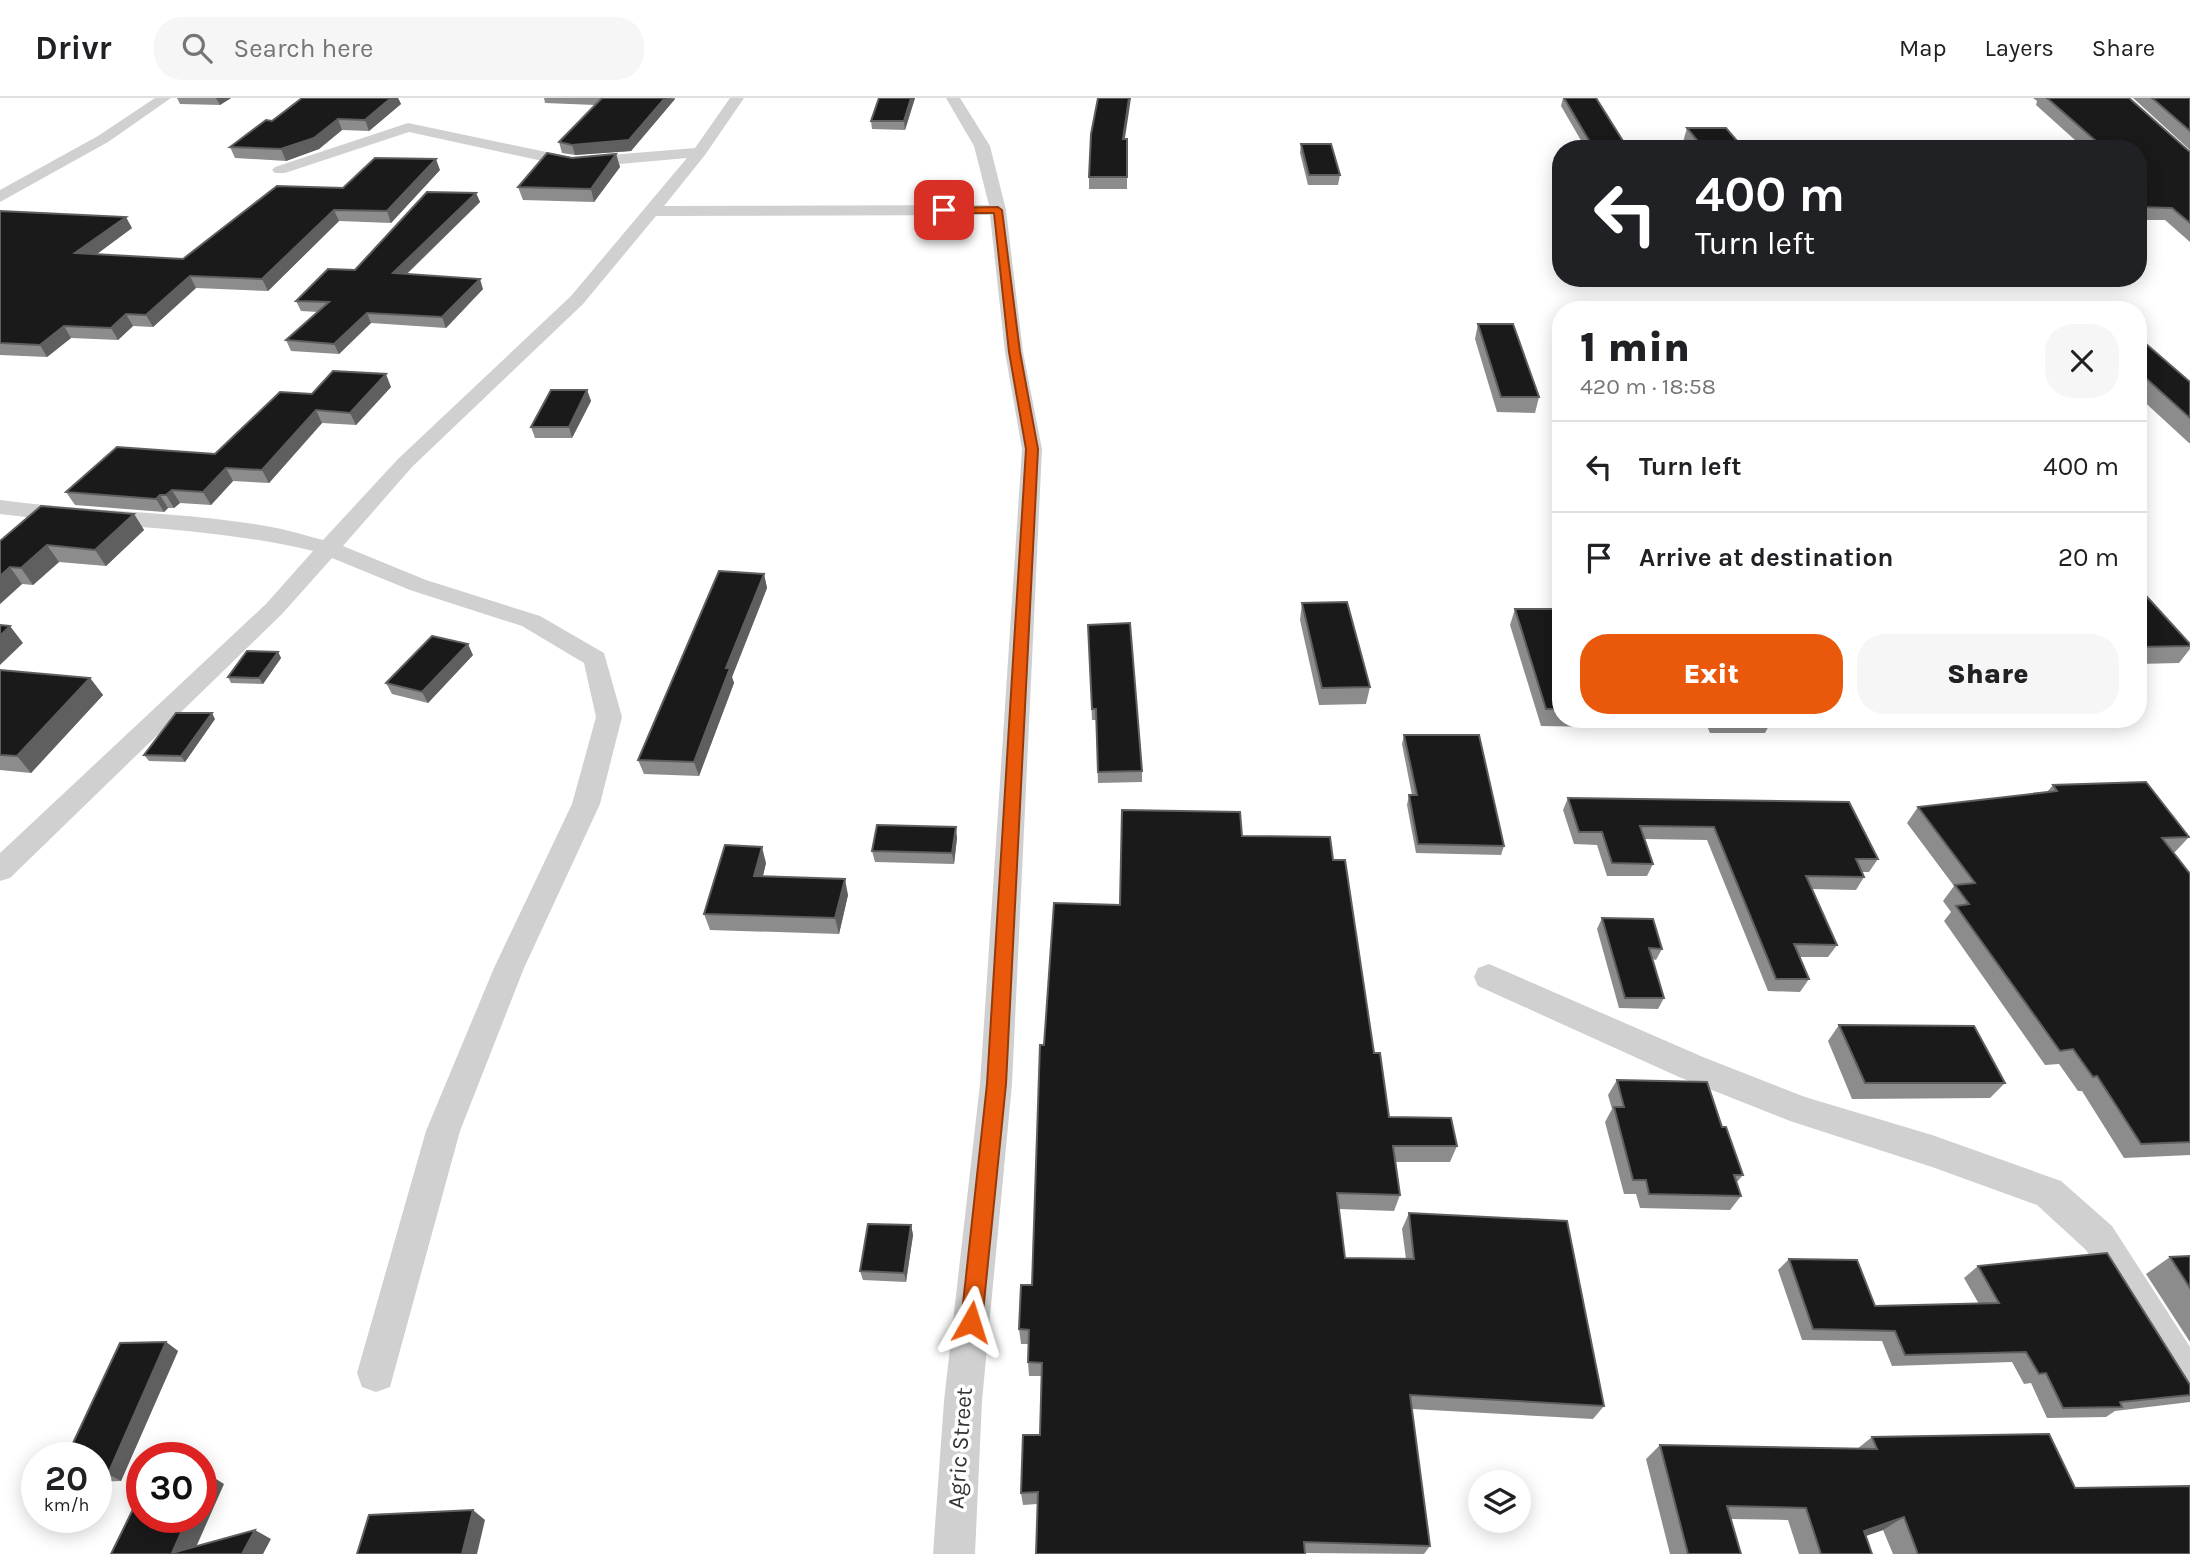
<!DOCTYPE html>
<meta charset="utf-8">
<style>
body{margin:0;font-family:Karla,sans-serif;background:#f6f6f6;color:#202124;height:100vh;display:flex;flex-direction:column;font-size:26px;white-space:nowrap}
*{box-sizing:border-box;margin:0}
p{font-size:23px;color:#757577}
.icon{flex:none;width:38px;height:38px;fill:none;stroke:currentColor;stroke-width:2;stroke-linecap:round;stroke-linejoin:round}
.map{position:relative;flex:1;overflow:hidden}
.panel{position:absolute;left:1552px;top:203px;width:595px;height:427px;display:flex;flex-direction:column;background:#fff;border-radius:28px;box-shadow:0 4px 18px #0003}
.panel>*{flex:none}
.top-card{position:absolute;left:1552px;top:42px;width:595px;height:147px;border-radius:28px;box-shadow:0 4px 18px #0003;background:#202124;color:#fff;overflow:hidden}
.buttons{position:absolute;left:1468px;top:1372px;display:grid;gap:14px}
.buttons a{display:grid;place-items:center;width:63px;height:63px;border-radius:50%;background:#fff;box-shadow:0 4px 18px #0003;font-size:35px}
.speed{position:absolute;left:21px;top:1344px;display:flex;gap:14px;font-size:35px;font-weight:700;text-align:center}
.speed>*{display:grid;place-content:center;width:91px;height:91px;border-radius:50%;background:#fff;box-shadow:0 4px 18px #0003;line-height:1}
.speed small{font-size:18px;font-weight:400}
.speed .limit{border:10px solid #d22;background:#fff;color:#111}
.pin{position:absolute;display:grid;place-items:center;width:60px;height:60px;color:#fff;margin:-30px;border-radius:14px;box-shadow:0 4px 10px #0006}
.me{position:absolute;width:77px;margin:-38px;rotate:6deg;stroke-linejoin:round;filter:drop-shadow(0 0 5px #0008)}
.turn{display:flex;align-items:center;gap:24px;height:147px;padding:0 28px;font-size:32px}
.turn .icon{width:91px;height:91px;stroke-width:2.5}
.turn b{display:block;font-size:49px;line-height:60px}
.round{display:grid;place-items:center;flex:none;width:74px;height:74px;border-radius:28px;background:#f6f6f6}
.headline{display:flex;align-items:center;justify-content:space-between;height:119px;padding:0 28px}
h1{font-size:42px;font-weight:800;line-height:52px}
.primary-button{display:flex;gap:14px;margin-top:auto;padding:14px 28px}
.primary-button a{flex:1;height:80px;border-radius:28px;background:#ea580c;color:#fff;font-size:28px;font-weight:800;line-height:80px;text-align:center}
.primary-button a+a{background:#f6f6f6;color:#202124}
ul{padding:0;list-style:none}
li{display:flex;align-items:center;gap:21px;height:91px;padding:0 28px;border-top:2px solid #e0e0e0}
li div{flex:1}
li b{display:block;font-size:26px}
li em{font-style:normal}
header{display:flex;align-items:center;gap:42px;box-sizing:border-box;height:98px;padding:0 35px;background:#fff;border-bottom:2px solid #e0e0e0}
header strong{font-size:33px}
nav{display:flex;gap:38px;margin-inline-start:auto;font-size:24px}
.search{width:490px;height:63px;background:#f6f6f6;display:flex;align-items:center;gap:18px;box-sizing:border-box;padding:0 24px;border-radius:28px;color:#757577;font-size:26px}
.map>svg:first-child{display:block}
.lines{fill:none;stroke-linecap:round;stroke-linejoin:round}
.minor{fill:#d0d0d0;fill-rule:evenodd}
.wall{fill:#8c8c8c}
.shaded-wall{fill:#5f5f5f}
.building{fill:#1a1a1a;stroke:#5f5f5f;stroke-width:2}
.route{fill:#ea580c;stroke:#983908;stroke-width:2}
.labels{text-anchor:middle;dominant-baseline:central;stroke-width:7;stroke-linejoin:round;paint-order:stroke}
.street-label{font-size:23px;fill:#333;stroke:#fff}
</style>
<header>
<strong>Drivr</strong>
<div class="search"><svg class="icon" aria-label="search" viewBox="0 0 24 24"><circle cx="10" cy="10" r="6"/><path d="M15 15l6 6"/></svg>Search here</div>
<nav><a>Map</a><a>Layers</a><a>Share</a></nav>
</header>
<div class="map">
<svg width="2190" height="1456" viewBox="0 0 2190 1456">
<rect width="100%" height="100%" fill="#fff"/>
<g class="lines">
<!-- minor -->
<g class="minor">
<polygon points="155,0 171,0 108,44 0,104 0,92 98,38"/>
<path d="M730,0H744L705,57L664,108L989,107L974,48L946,0H960L990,48L1006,112L1023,254L1042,351L1012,986L982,1303L975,1456H933L944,1303L980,986L1022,351L1005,254L990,117L656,118L583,206L412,369L343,448L426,482L540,518L604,555L622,619L600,706L524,870L460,1033L390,1289L376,1294L362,1289L357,1275L426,1033L494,870L572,706L596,619L584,565L522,528L410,492L332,460L282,516L10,780L0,783V755L266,506L313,453C211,428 104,430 0,416V402C88,414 178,413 266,428C285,431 304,437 323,442L398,361L571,198L687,60L575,70L409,34L285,75H275L272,72L275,69L408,25L575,60L695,50Z"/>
<polygon points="1489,866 1703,959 1805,999 1932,1037 2061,1083 2112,1128 2190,1249 2190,1303 2176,1298 2086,1152 2037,1107 1932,1069 1790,1023 1679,979 1478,888 1474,879 1478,870"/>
</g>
</g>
<!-- wall -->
<g class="wall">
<polygon points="177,0 231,0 220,7 180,6"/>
<polygon points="302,0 398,0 401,6 369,33 342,32 319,51 286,63 235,60 230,49 272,23"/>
<polygon points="544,0 675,0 675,1 631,53 575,57 562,55 559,44 595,7 545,5"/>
<polygon points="879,0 915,0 905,32 872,31 871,23"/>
<polygon points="1563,0 1596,0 1628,51 1586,51 1561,8"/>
<polygon points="2033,0 2129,0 2190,54 2190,144 2165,122 2138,122 2138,51 2085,51 2036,7 2037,3"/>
<polygon points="2133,0 2190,0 2190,52"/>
<polygon points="1687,30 1744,51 1688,51 1683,44"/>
<polygon points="1125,41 1127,41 1127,91 1089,91 1089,79"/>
<polygon points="1301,46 1340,77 1338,87 1308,87 1300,55"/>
<polygon points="616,56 620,69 594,104 523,102 518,89"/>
<polygon points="440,72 391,125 339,123 268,193 196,190 153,229 133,228 118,242 71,240 47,259 0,257 0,113 132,130 97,156 183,161 343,90"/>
<polygon points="476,95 480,104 407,176 483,191 446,230 371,225 339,256 291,253 286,242 318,214 301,213 296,203 355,172"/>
<polygon points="1478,226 1539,299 1535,315 1497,314 1475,241"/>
<polygon points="2138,239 2190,284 2190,345 2189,345 2138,298"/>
<polygon points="391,289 356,327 322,325 269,385 233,383 211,407 180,405 174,410 168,410 164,414 75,407 66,394 215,356 312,296"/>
<polygon points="587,292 591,303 572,340 535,340 531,329"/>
<polygon points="134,416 144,432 106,468 59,464 33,487 22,486 0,506 0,443"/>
<polygon points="764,476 767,490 732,579 734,585 699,678 644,676 638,662"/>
<polygon points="2138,489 2190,546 2190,551 2179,565 2138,566"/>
<polygon points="1302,505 1370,589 1366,606 1319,607 1300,522"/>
<polygon points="1515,511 1561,511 1561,621 1602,621 1599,629 1541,628 1510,527"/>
<polygon points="1088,527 1142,673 1142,684 1098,685 1096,622 1092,622"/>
<polygon points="278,554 281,560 263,586 231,585 228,579"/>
<polygon points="473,557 428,605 392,596 386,585"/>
<polygon points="0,572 90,580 103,597 31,675 0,672"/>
<polygon points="215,621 185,664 149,663 144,657"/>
<polygon points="1704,621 1770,621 1771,624 1765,635 1710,635"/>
<polygon points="1404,637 1504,748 1501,757 1416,755 1407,707 1409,697 1412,697 1402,646"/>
<polygon points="2053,687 2189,739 2175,754 2173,754 2190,776 2190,1057 2124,1060 2082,993 2078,993 2059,966 2045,967 1944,823 1951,814 1943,803 1954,788 1907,725 1918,709 2047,694"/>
<polygon points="1568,700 1878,761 1869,774 1862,774 1864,779 1856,792 1812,791 1837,847 1828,859 1799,859 1809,881 1800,894 1768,893 1707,742 1645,741 1653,766 1647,778 1607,778 1597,747 1574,746 1563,712"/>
<polygon points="1242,738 1333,762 1374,955 1389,1019 1457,1048 1450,1064 1396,1064 1400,1097 1394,1113 1339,1111 1345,1160 1406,1161 1402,1131 1409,1115 1604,1308 1593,1321 1412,1311 1430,1448 1424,1456 1305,1455 1037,1406 1023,1407 1021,1395 1040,1337 1041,1278 1029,1278 1028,1264 1029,1246 1021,1246 1019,1231 1032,1187 1044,947 1120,807"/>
<polygon points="957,740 954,766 875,764 872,753"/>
<polygon points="766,765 763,778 848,797 839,836 710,832 704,816"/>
<polygon points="1602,820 1662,851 1656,862 1652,861 1664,900 1658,911 1619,910 1597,831"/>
<polygon points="1839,927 2005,985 1990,1000 1852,1001 1828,943"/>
<polygon points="1617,982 1722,1029 1743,1077 1736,1085 1741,1098 1730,1112 1640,1110 1636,1096 1624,1096 1605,1024 1612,1011 1608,997"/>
<polygon points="911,1127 913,1137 906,1184 863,1182 860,1173"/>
<polygon points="2190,1158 2190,1244 2146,1176 2170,1159"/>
<polygon points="1789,1161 1875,1208 1979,1206 1964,1180 1978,1168 2190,1287 2190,1304 2115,1313 2106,1319 2047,1320 2031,1285 2024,1286 2012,1264 1892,1268 1882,1243 1802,1242 1778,1172"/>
<polygon points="166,1244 178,1253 121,1383 96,1384 96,1360"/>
<polygon points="1872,1339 2075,1390 2190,1456 1893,1456 1883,1432 1866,1438 1872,1456 1799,1456 1788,1422 1731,1421 1741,1456 1670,1456 1646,1361 1660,1347 1857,1351"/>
</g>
<!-- shaded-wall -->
<g class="shaded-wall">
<polygon points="216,0 231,0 220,7"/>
<polygon points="391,0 398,0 401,6 369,33 365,22"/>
<polygon points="665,0 675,1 631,53 575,57 572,47"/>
<polygon points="911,0 915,0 905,32 904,23"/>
<polygon points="1129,0 1131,0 1123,53 1123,41"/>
<polygon points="338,21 342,32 319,51 286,63 281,51"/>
<polygon points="616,56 620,69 594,104 591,91"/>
<polygon points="436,61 440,72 391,125 387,113"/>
<polygon points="476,95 480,104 397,185 393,175"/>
<polygon points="334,112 339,123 268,193 262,181"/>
<polygon points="126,119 132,130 82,167 75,155"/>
<polygon points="190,178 196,190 153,229 146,217"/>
<polygon points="480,181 483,191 446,230 442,219"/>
<polygon points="367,215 371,225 339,256 334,246"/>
<polygon points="126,216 133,228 118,242 111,230"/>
<polygon points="64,228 71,240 47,259 40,247"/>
<polygon points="386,276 391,289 356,327 350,315"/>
<polygon points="587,292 591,303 572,340 569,329"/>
<polygon points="316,312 322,325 269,385 262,372"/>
<polygon points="226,370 233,383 211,407 203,394"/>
<polygon points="172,392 180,405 174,410 166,397"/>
<polygon points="160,397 168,410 164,414 156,401"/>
<polygon points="134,416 144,432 106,468 95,452"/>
<polygon points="47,447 59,464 33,487 21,470"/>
<polygon points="10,469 22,486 0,506 0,478"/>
<polygon points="764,476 767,490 732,579 734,585 699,678 694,664 726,570"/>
<polygon points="10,528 23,545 0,567 0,538"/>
<polygon points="468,546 473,557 428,605 422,594"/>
<polygon points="278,554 281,560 263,586 259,580"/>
<polygon points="90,580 103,597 31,675 17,658"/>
<polygon points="212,615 215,621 185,664 181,658"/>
<polygon points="956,729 957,740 954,766 952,755"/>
<polygon points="762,749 766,765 759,794 754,778"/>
<polygon points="845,781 848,797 839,836 835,820"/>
<polygon points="911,1127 913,1137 906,1184 904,1175"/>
<polygon points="166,1244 178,1253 121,1383 108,1376"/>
<polygon points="208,1376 224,1386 193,1456 172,1455 188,1419 201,1419 201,1391"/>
<polygon points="473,1412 485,1422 477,1456 462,1456"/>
<polygon points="1904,1419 1883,1432 1845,1445 1864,1433"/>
<polygon points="255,1432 271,1441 263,1456 242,1456"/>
</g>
<!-- building -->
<g class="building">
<polygon points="302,0 391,0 365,22 338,21 314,40 281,51 230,49 266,22 272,23"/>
<polygon points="602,0 665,0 629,42 572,47 559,44"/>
<polygon points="879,0 911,0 904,23 871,23"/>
<polygon points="1098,0 1129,0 1123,41 1127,41 1127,79 1089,79 1091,36"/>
<polygon points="1564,0 1596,0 1628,51 1594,51"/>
<polygon points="2047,0 2129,0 2190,54 2190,125 2172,110 2138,109 2138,51 2105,51"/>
<polygon points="2152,0 2190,0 2190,33"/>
<polygon points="1687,30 1726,30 1744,51 1704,51"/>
<polygon points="1301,46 1331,46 1340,77 1309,77"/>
<polygon points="547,55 572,60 616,56 591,91 518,89"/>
<polygon points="375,60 436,61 387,113 334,112 262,181 190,178 146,217 126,216 111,230 64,228 40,247 0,245 0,113 126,119 75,155 183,161 277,88 343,90"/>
<polygon points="427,94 476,95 393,175 480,181 442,219 367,215 334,246 286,242 329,204 296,203 328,171 355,172"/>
<polygon points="1478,226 1513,226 1539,299 1501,299"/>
<polygon points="2138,239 2190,284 2190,320 2138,273"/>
<polygon points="333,273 386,276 350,315 316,312 262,372 226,370 203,394 172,392 166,397 160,397 156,401 66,394 117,349 215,356 280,294 312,296"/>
<polygon points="551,292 587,292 569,329 531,329"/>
<polygon points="41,408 134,416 95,452 47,447 21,470 10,469 0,478 0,443"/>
<polygon points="719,473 764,476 726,570 730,570 694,664 638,662"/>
<polygon points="2138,489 2190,546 2190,548 2138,549"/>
<polygon points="1347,504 1370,589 1322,590 1302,505"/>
<polygon points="1515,511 1561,511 1561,611 1546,611"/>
<polygon points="1130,525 1142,673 1098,674 1096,611 1092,611 1088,527"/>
<polygon points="0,527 10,528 0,538"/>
<polygon points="432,538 468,546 422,594 386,585"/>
<polygon points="247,553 278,554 259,580 228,579"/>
<polygon points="0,572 90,580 17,658 0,657"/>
<polygon points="176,615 212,615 181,658 144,657"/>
<polygon points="1714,621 1770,621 1771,624 1715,624"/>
<polygon points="1404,637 1479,637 1504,748 1418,746 1409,697 1417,697"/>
<polygon points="2146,684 2189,739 2162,740 2190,776 2190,1044 2141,1046 2097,978 2093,979 2073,951 2060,953 1956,808 1969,806 1955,787 1975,785 1918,709 2057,693 2053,687"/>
<polygon points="1568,700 1849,704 1878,761 1856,761 1864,779 1806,778 1837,847 1794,846 1809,881 1776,881 1714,729 1640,728 1653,766 1612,765 1602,734 1579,734"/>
<polygon points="1122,712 1240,714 1242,738 1330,739 1333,762 1345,762 1374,955 1380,955 1389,1019 1451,1020 1457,1048 1393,1048 1400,1097 1337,1095 1345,1160 1414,1161 1409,1115 1567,1123 1604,1308 1410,1297 1430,1448 1304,1444 1305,1456 1036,1456 1038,1394 1021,1395 1023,1337 1040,1337 1042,1265 1028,1264 1029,1232 1019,1231 1021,1187 1032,1187 1040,947 1044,947 1054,805 1120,807"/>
<polygon points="877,727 956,729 952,755 872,753"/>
<polygon points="725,747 762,749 754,778 845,781 835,820 704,816"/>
<polygon points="1602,820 1653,821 1662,851 1649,850 1664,900 1625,900"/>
<polygon points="1839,927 1974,928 2005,985 1865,985"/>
<polygon points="1617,982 1707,984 1722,1029 1726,1029 1743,1077 1734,1077 1741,1098 1649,1096 1646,1082 1633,1082 1614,1009 1624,1009"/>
<polygon points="868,1126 911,1127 904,1175 860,1173"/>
<polygon points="2107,1155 2190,1287 2190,1297 2120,1304 2122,1309 2063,1310 2046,1275 2039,1276 2026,1254 1905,1257 1895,1233 1813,1231 1789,1161 1857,1162 1875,1208 1999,1205 1978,1168"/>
<polygon points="2190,1158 2190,1190 2170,1159"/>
<polygon points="166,1244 108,1376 96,1376 96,1360 66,1360 120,1245"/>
<polygon points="2049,1336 2075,1390 2190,1388 2190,1456 1918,1456 1904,1419 1864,1433 1872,1456 1821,1456 1806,1410 1727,1408 1741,1456 1688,1456 1660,1347 1877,1351 1872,1339"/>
<polygon points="201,1375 208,1376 201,1391"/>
<polygon points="142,1393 142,1419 188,1419 172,1455 255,1432 242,1456 111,1456"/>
<polygon points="473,1412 462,1456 357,1456 369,1417"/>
</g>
<!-- route -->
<polygon class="route" points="998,109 1002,112 1020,254 1038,351 1006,986 982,1224 979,1231 971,1235 964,1231 961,1224 987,986 1026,351 1009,254 994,115 944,115 940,112 944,110"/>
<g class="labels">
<!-- street labels -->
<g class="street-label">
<text transform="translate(960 1350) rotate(-86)">Agric Street</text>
</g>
</g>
</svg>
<div class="buttons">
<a><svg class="icon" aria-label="layers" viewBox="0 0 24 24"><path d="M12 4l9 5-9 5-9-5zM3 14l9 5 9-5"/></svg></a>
</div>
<div class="speed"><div>20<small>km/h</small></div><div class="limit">30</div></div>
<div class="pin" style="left:944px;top:112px;background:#d93025"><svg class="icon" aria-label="arrive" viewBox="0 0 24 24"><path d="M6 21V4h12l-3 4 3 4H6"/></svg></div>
<svg class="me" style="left:971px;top:1224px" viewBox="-20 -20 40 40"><path d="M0-17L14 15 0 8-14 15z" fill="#ea580c" stroke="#fff" stroke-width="4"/></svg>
<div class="top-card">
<div class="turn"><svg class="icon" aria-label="left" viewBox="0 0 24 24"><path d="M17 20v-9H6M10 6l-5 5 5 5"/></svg><div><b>400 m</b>Turn left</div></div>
</div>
<section class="panel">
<div class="headline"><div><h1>1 min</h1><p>420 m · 18:58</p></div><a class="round"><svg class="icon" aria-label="close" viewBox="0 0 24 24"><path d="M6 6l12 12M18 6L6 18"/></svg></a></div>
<ul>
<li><svg class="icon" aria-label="left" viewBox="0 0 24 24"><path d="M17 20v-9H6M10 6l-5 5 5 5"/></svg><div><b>Turn left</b></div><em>400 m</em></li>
<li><svg class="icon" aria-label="arrive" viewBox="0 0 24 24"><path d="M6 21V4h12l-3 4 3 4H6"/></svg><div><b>Arrive at destination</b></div><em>20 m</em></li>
</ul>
<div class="primary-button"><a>Exit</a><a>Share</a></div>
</section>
</div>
